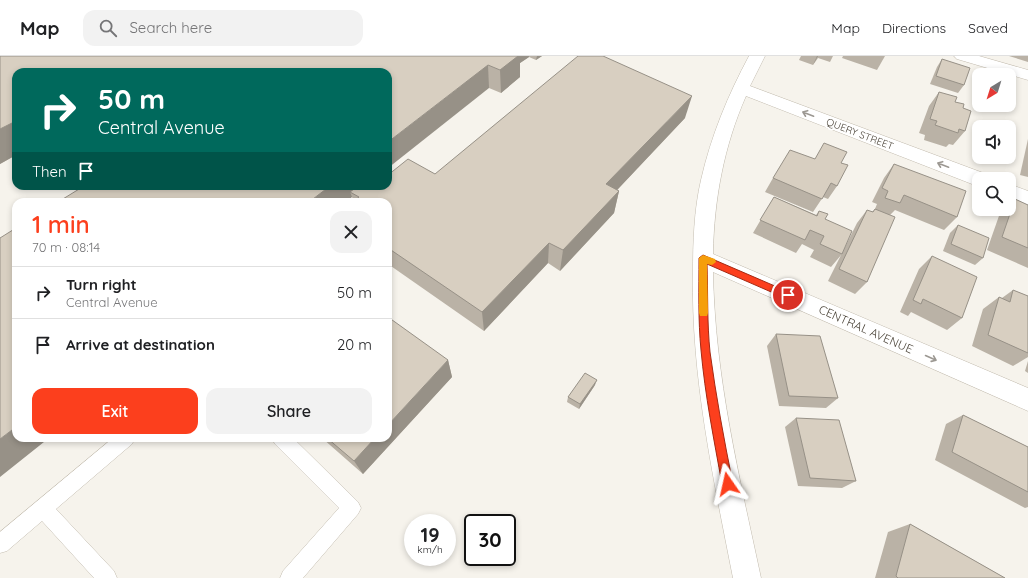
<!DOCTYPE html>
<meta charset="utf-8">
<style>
body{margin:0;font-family:Quicksand,sans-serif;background:#f2f2f2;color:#202124;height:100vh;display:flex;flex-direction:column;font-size:15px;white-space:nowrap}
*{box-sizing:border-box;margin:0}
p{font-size:13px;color:#757577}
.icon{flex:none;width:22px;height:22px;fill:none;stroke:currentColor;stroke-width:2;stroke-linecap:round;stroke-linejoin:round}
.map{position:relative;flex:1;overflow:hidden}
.drawer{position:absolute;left:12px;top:142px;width:380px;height:244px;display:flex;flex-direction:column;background:#fff;border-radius:12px;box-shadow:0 2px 6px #0003}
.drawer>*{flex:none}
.top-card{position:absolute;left:12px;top:12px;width:380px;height:122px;border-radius:12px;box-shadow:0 2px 6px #0003;background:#00695c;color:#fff;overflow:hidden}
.needle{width:26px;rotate:218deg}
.controls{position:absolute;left:972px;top:12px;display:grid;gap:8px}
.controls a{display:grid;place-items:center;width:44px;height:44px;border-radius:8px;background:#fff;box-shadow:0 2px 6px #0003;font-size:20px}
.speed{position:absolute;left:404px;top:458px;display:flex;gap:8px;font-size:20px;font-weight:700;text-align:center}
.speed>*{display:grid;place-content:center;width:52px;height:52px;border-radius:50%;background:#fff;box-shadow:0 2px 6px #0003;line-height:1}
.speed small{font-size:10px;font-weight:400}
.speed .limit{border:2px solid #111;border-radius:6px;background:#fff;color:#111}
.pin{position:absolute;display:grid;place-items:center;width:34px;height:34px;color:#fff;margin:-17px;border:2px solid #fff;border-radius:50%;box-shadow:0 1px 4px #0007}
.me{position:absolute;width:44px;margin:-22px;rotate:349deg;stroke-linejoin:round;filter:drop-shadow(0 0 3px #0008)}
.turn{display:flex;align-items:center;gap:14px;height:84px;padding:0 20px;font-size:18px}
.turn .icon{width:52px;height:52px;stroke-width:2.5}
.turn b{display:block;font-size:28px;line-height:34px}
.then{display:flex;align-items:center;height:38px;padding:0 20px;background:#0003;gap:8px;font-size:15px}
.round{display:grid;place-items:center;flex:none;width:42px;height:42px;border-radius:12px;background:#f2f2f2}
.headline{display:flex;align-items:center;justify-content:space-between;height:68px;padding:0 20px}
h1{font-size:24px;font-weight:600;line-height:30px;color:#fc3f1d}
.action{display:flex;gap:8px;margin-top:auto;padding:8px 20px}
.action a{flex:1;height:46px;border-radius:12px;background:#fc3f1d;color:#fff;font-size:16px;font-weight:600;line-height:46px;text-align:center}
.action a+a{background:#f2f2f2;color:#202124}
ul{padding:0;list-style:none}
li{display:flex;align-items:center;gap:12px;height:52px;padding:0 20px;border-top:1px solid #e0e0e0}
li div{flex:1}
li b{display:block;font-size:15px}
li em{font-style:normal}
header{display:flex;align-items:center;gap:24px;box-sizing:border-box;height:56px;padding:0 20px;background:#fff;border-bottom:1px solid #e0e0e0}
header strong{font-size:19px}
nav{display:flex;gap:22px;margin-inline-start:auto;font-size:14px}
.search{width:280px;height:36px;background:#f2f2f2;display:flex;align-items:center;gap:10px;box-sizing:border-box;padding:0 14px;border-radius:12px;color:#757577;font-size:15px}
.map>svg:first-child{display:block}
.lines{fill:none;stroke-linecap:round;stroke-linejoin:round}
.lane-casing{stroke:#c2bbae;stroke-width:1}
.street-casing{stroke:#c2bbae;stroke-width:1}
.lane{fill:#fff;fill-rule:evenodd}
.street{fill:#fff;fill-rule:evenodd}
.wall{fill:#bab2a6}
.shaded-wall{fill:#979187}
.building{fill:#d8cfc1;stroke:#979187}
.oneway{stroke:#9c9892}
.route{fill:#fc3f1d;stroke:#a42913}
.slow{fill:#f59e0b}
.labels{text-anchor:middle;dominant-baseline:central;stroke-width:3.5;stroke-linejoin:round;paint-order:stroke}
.far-street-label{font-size:10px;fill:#4b4439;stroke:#fff}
.street-label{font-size:12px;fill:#4b4439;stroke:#fff}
</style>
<header>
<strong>Map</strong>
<div class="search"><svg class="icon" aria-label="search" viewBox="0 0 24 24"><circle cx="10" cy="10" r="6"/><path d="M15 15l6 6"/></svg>Search here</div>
<nav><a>Map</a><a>Directions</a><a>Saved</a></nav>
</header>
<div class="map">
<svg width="1028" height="522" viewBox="0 0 1028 522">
<rect width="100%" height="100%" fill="#f6f3ec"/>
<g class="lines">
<defs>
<g id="lane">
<polygon points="113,382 135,382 132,388 56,453 114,515 117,522 94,522 42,465 7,495 0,497 0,476"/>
<polygon points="272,382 293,382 358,446 361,452 358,458 303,522 280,522 283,515 339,452 275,388"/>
</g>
<g id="street">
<path d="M749,0H765L750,30L986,118L988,123H979V130L972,128L746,40C724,90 714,143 713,198L1028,332V355L713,216C715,322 739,419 761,522H733C713,420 691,321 693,217C693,186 694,154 701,124C711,80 728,39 749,0Z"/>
<polygon points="954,0 979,0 1028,14 1028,24 957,3"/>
<polygon points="1009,128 1028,135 1028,149 1009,142"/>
</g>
</defs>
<!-- lane casing -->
<use href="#lane" class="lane-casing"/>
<!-- street casing -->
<use href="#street" class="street-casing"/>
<!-- lane -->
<use href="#lane" class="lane"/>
<!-- street -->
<use href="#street" class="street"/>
</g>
<!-- wall -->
<g class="wall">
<polygon points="0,0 542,0 536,4 529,1 520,7 520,21 501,37 489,32 388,16 16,16 16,99 0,108"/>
<polygon points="801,0 833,0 830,6 818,2 813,9 799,4"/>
<polygon points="843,0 885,0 877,14 842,2"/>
<polygon points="1009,0 1028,0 1028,6"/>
<polygon points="942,3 964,29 958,37 930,28 937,11"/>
<polygon points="939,36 963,52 965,75 953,89 949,88 946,91 924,84 925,79 919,77 929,50"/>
<polygon points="685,62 617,134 619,135 614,157 560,215 548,207 484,275 388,208 388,146 354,145 352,141 84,130 388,130 435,118"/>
<polygon points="1028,83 1028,121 1020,119"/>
<polygon points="815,103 841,107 837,130 828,143 823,141 813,156 765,136 773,122"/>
<polygon points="894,108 957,161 944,174 895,154 890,159 867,226 855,238 828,225 857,167 867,154 872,156 875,153 877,148 872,146 884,122"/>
<polygon points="774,141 816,159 819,155 825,163 842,198 831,211 810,201 814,194 802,188 796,197 753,177"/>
<polygon points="1015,143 1028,149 1028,212 987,194 1000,157 1005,153 1009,153 1009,149"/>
<polygon points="958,169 983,202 975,209 943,195 950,177"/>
<polygon points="932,200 962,262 947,274 911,256 908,260 900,256 919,213"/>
<polygon points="1013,234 1028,240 1028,301 1013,310 972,290 983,253 999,241 1002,242"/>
<polygon points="776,278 838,342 826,352 779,350 767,290"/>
<polygon points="448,304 452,321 363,418 322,382 388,382"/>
<polygon points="1028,305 1028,317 1025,315"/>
<polygon points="595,329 579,353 567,346 568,341"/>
<polygon points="963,359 1028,391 1028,451 1025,452 935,404 946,368"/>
<polygon points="796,362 856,425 842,432 798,430 785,371"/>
<polygon points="910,468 1005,522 875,522 888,476"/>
</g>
<!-- shaded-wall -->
<g class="shaded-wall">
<polygon points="509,0 529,0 529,1 520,7 520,21 501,37 500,14"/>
<polygon points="537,0 542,0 536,4"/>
<polygon points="817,0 818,0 813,9"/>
<polygon points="488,9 489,32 388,112 388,86"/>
<polygon points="692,40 685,62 602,150 606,128"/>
<polygon points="16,65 16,99 0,108 0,73"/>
<polygon points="330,130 366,130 350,136 352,141 346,146 309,146"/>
<polygon points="619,135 614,157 560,215 563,194"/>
<polygon points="549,187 548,207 484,275 482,256"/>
<polygon points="448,304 452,321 363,418 354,405 375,382 388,382 388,369"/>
<polygon points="597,324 595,329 579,353 580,348"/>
<polygon points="16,371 16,382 49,382 0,421 0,383"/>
</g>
<!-- building -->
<g class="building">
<polygon points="0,0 518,0 500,14 488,9 388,86 388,16 16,16 16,65 0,73"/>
<polygon points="578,0 603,0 692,40 606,128 619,135 563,194 549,187 482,256 388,192 388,146 353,146 359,141 350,136 358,130 388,130 388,119 408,103 435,118"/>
<polygon points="942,3 970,12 964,29 936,20"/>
<polygon points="939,36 957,41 955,46 964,48 963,52 971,55 965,75 959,73 958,77 935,69 937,65 930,63"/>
<polygon points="824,87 847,96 841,107 848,109 837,130 831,127 822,143 773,122 790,94 815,103"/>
<polygon points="894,108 966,135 957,161 904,139 900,147 885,142 888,135 882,132"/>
<polygon points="84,130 330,130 309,146 58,146"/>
<polygon points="774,141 817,160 819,155 828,158 825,163 852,175 842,198 820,188 824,180 810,174 805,184 760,164"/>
<polygon points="1015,143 1028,149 1028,192 1002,181"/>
<polygon points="875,153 895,161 867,226 839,213 867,154 873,156"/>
<polygon points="958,169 989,182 983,202 951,188"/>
<polygon points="16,172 16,371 0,383 0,182"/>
<polygon points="932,200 977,221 962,262 923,243 921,248 913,244"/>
<polygon points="1013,234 1028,240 1028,297 988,279 999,241 1010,246"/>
<polygon points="388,261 448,304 388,369"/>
<polygon points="776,278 820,280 838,342 789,340"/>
<polygon points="585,317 597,324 580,348 568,341"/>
<polygon points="963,359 1028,391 1028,436 952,396"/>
<polygon points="796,362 839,364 856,425 810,422"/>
<polygon points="327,382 375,382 354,405"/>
<polygon points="910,468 1005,522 898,522 896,520"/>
</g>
<!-- one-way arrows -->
<defs><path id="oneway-shaft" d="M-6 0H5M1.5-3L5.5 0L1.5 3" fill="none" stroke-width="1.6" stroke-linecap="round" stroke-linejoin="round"/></defs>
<g class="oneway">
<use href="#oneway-shaft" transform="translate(808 58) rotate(-159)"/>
<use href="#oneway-shaft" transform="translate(943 109) rotate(-159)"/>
<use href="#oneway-shaft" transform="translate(931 302) rotate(24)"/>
</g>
<!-- route -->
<path class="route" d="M703,199L791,237L792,239L788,243L785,242L707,208C708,237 707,267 710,296C716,340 724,384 733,428L732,432L728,433L724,432L722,428C714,384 705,339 701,294C698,264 699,233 699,202Z"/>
<!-- slow -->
<polygon class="slow" points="703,199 715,203 716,206 712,209 707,208 708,257 707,260 700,260 699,257 699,202"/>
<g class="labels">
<!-- far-street labels -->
<g class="far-street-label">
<text transform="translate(860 78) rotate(21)">QUERY STREET</text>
</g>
<!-- street labels -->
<g class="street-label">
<text transform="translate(866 273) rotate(24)">CENTRAL AVENUE</text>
</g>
</g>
</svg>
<div class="controls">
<a><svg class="needle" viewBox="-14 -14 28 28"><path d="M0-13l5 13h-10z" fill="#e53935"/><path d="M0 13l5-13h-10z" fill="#757577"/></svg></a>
<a><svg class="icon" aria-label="sound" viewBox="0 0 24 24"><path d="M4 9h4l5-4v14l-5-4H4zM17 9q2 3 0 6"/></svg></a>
<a><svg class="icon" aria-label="search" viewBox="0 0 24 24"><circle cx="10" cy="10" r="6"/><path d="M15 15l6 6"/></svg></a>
</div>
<div class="speed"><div>19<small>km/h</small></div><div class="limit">30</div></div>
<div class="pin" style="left:788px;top:239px;background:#d93025"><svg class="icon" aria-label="arrive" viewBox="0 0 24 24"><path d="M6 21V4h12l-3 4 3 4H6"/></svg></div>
<svg class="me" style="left:728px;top:428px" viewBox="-20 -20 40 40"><path d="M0-17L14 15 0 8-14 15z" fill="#fc3f1d" stroke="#fff" stroke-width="4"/></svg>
<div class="top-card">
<div class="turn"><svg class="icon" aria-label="right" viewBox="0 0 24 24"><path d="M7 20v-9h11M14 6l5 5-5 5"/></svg><div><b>50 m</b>Central Avenue</div></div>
<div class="then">Then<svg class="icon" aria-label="arrive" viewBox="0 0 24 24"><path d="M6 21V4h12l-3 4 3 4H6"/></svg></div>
</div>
<section class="drawer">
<div class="headline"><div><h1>1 min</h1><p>70 m · 08:14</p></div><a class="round"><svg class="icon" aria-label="close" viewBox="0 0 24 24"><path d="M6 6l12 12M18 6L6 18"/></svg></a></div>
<ul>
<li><svg class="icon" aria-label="right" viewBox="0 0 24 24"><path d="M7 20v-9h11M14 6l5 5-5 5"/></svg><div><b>Turn right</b><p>Central Avenue</p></div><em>50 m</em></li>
<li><svg class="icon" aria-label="arrive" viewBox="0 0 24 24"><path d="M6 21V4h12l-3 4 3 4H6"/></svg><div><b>Arrive at destination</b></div><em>20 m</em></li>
</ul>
<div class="action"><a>Exit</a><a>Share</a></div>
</section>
</div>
